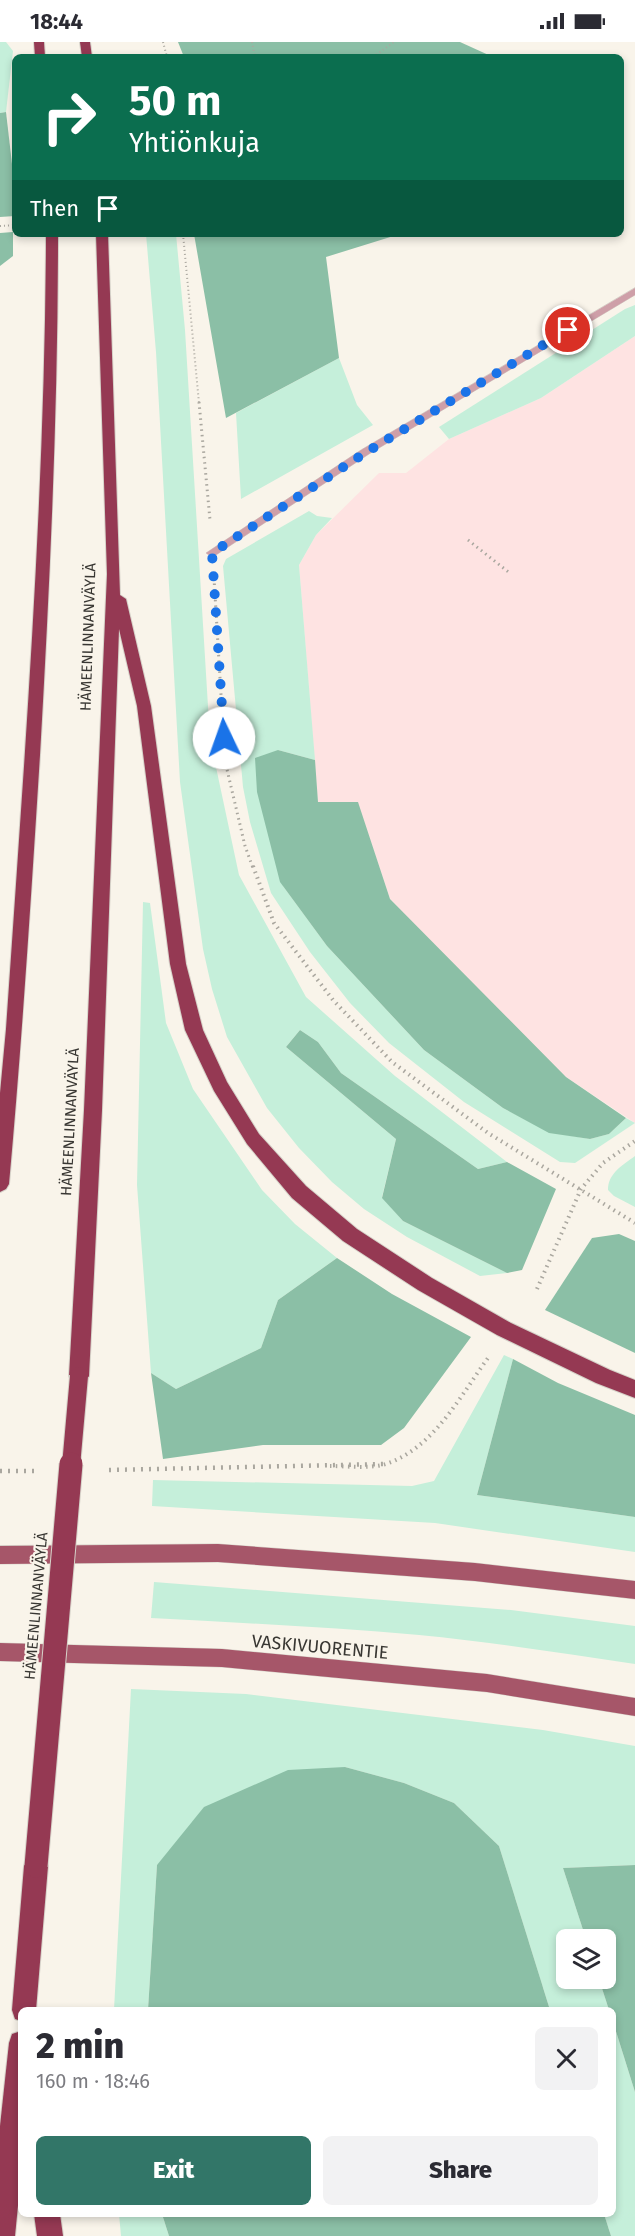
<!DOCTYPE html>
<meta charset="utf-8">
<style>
body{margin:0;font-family:"Fira Sans",sans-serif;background:#f2f2f3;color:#2b2b33;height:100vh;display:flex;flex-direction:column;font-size:22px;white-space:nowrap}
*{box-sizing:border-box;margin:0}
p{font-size:20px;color:#7c7c81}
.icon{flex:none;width:33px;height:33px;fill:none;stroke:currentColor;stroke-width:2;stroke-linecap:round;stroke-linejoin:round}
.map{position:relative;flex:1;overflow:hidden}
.sheet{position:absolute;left:18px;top:1965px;width:598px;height:210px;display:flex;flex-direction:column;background:#fff;border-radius:9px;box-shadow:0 3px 9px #0003}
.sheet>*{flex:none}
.banner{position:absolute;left:12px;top:12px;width:612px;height:183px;border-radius:9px;box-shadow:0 3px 9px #0003;background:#0b6e4f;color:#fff;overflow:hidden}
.buttons{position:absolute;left:556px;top:1887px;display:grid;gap:12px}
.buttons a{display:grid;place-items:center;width:60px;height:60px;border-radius:9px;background:#fff;box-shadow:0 3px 9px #0003;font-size:30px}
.pin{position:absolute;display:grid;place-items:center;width:51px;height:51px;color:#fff;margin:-26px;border:3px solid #fff;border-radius:50%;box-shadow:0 2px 6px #0007}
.me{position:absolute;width:66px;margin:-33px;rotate:357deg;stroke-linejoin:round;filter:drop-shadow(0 0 4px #0008)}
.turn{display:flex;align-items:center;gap:21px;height:126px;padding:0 18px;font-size:27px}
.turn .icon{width:78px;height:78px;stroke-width:2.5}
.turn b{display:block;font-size:42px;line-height:51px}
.then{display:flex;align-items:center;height:57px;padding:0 18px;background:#0003;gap:12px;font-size:22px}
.round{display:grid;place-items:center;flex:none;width:63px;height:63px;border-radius:9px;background:#f2f2f3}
.headline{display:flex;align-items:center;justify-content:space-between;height:102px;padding:0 18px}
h1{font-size:36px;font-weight:800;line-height:45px}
.primary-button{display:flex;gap:12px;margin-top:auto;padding:12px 18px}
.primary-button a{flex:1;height:69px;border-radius:9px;background:#327668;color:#fff;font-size:24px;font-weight:800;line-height:69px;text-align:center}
.primary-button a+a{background:#f2f2f3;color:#2b2b33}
.status{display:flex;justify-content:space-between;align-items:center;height:42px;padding:0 30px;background:#fff;direction:ltr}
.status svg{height:16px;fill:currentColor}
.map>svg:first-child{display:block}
.commercial{fill:#fee3e2}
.green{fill:#c5efda}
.forest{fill:#8bbfa6}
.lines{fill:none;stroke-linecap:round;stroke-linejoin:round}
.minor-casing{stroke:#d6d2c9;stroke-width:1}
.major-casing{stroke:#d6d2c9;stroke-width:1}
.highway-casing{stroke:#d6d2c9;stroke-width:2}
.path-far3{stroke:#aaa79f;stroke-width:2;stroke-dasharray:1 3;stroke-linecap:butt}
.path-far2{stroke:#aaa79f;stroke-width:3;stroke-dasharray:1.5 4;stroke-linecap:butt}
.path-far1{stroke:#aaa79f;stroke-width:4;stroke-dasharray:1.5 4.5;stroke-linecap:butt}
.path{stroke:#aaa79f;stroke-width:4.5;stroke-dasharray:2 6;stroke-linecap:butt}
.minor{fill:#ce9fa8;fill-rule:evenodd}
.major{fill:#a65669;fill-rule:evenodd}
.highway{fill:#953953;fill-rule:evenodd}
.highway-bridge-far1-casing{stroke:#d6d2c9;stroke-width:20;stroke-linecap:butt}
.highway-bridge-casing{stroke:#d6d2c9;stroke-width:25;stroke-linecap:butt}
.highway-bridge-far1{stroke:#953953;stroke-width:18}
.highway-bridge{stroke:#953953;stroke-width:23}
.route{stroke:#1a73e8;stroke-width:10;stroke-dasharray:0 18}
.labels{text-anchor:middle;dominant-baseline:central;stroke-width:4.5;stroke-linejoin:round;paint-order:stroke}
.street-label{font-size:15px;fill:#393733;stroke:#f9f4ea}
.near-street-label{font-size:18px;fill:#393733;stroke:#f9f4ea}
</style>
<div class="status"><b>18:44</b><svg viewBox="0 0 49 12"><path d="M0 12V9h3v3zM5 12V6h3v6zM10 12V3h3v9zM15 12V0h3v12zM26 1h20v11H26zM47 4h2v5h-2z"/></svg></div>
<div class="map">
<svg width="635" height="2194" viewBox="0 0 635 2194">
<rect width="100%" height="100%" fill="#f9f4ea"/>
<!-- commercial -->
<polygon class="commercial" points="635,294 635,1081 566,1035 507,980 390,857 358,761 318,760 299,523 316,493 379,431 406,431 449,397 541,356"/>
<!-- green -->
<g class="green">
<polygon points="0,0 6,0 13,9 6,70 0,71"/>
<polygon points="146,192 176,192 185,288 210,697 239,833 306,955 395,1034 507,1120 478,1127 341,1031 318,1000 300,988 286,1005 396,1097 382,1155 403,1179 507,1231 480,1234 407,1195 364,1167 332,1140 299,1106 267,1066 227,995 212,947 203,907 180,740 156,310"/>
<polygon points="635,263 635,294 541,356 449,397 439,385 625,267"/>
<polygon points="339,316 357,363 373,383 241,457 236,371"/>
<polygon points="309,469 317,474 332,476 316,493 299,523 315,718 278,708 283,844 327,904 424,1008 503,1066 549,1090 590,1097 609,1092 626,1076 635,1081 575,1121 560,1120 464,1060 389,1001 350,961 310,910 271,851 250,780 243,745 223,524 226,517"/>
<polygon points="143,860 150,861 166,981 193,1047 262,1148 295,1182 337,1216 278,1258 261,1306 176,1347 151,1331 137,1143"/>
<path d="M635,1114V1165L614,1154L608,1148C608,1131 623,1123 635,1114Z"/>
<polygon points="504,1313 513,1317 477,1453 635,1475 635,1510 435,1481 152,1464 153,1438 412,1444 434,1439"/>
<path d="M154,1540L511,1568L635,1584V1622C563,1611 491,1600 419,1593C330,1585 241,1581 151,1576Z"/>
<polygon points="131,1647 246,1652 543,1688 635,1704 635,1823 563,1826 586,1897 567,1898 567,1936 599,1937 609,1968 550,1968 499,1804 454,1761 404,1741 345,1725 157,1823 148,1968 114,1968"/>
<polygon points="614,1983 635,2050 635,2194 611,2194 604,2172 614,2172"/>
<polygon points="119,2172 162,2172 169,2194 121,2194"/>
</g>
<!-- forest -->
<g class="forest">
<polygon points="178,0 460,0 493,15 184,15"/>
<polygon points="6,70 15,148 15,174 0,175 0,71"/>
<polygon points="13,190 13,214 0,224 0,191"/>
<polygon points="194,192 400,192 326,215 339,316 226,376"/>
<polygon points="278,708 315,718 318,760 358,760 390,857 566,1035 626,1076 609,1092 590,1097 549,1091 503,1066 424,1008 327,904 280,840 257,750 255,716"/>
<polygon points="300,988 318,1000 341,1031 478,1127 507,1120 556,1147 522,1228 507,1231 403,1179 382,1156 396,1097 286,1005"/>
<polygon points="619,1192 635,1199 635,1311 545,1268 592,1196"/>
<polygon points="337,1216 392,1252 471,1295 404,1386 381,1403 263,1403 163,1417 151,1331 176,1347 261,1306 278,1258"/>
<polygon points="513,1317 558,1341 635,1373 635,1475 477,1453"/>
<polygon points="345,1725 404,1741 454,1761 499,1804 550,1968 148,1968 157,1823 204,1765 288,1728"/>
<polygon points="635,1823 635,2050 614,1983 614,1968 609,1968 599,1937 606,1936 606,1898 586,1897 563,1826"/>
<polygon points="162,2172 604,2172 611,2194 169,2194"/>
</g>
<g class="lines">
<defs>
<polygon id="minor" points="635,246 635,253 369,412 216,513 212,515 206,511 361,408"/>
<g id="major">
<polygon points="218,1502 475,1521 635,1539 635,1557 475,1539 218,1520 0,1522 0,1504"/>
<polygon points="0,1601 222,1607 487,1632 635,1656 635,1674 487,1650 222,1625 0,1619"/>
</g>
<g id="highway">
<polygon points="34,0 44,0 45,15 35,15"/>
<polygon points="80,0 90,0 92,15 82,15"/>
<path d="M46,192H58C58,366 50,539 40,713C31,856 22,999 9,1142L6,1147L0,1150V1051L6,987C24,722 45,458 46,192Z"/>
<polygon points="96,192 108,192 120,553 126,557 151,664 186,922 203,988 227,1040 259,1092 306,1144 357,1187 432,1236 511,1281 610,1328 635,1338 635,1356 596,1341 497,1293 418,1248 343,1199 292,1156 247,1102 214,1049 185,988 170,922 137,664 119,587 102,1068 89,1334 86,1340 79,1343 72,1340 69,1334 84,1068 107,532"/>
<polygon points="36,1812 44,1816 48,1824 36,1968 21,1968 21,1979 15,1977 12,1968 24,1824 28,1816"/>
<polygon points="21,1989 21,2133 15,2194 0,2194 0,2084 9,2001 12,1992"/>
<polygon points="34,2172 60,2172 63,2194 37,2194"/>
</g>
</defs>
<!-- minor casing -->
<use href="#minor" class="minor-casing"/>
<!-- major casing -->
<use href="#major" class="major-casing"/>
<!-- highway casing -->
<use href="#highway" class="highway-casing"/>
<!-- path-far3 -->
<g class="path-far3">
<polyline points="163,0 167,15"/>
<polyline points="252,0 255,15"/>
<polyline points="373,15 394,0"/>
<polyline points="0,184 15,183"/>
<polyline points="183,192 199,361"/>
</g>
<!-- path-far2 -->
<g class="path-far2">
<polyline points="199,360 210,478"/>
<polyline points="468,498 511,532"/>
<polyline points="214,536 225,719 245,804 253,826"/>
</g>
<!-- path-far1 -->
<g class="path-far1">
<polyline points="253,824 274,881 333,958 392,1020 488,1091 635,1181"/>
<polyline points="537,1247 581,1147 603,1121 635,1099"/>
<path d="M330,1424C347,1424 370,1427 386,1422C434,1406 460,1354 488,1316"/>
</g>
<!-- path -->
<g class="path">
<polyline points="109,1428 385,1422"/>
<polyline points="0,1429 35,1429"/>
</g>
<!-- minor -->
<use href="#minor" class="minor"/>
<!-- major -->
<use href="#major" class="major"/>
<!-- highway -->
<use href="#highway" class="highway"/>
<defs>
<polyline id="highway-bridge-far1" points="71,1424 79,1334"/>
<polyline id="highway-bridge" points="36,1824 71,1422"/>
</defs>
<!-- highway-bridge-far1 casing -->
<use href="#highway-bridge-far1" class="highway-bridge-far1-casing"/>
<!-- highway-bridge casing -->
<use href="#highway-bridge" class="highway-bridge-casing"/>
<!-- highway-bridge-far1 -->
<use href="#highway-bridge-far1" class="highway-bridge-far1"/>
<!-- highway-bridge -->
<use href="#highway-bridge" class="highway-bridge"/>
</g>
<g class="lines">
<!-- route -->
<polyline class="route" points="224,696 212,511 365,411 568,288"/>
</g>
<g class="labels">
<!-- street labels -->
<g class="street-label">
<text transform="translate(88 595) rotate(-88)">HÄMEENLINNANVÄYLÄ</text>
<text transform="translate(70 1080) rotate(-87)">HÄMEENLINNANVÄYLÄ</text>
<text transform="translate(36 1564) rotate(-85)">HÄMEENLINNANVÄYLÄ</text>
</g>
<!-- near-street labels -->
<g class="near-street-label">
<text transform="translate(320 1605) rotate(5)">VASKIVUORENTIE</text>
</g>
</g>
</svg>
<div class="buttons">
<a><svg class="icon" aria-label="layers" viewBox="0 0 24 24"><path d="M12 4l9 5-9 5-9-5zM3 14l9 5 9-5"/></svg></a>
</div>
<div class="pin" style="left:568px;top:288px;background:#d93025"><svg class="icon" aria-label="arrive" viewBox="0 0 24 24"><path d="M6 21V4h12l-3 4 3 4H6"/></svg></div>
<svg class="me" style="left:224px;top:696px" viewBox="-20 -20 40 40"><circle r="19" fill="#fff"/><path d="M0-13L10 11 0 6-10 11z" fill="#1a73e8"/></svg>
<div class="banner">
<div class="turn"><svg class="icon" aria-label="right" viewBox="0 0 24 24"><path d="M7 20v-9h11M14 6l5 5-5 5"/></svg><div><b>50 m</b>Yhtiönkuja</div></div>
<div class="then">Then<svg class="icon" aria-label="arrive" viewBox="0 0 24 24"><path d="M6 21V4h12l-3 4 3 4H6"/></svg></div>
</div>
<section class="sheet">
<div class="headline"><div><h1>2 min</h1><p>160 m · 18:46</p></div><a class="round"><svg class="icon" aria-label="close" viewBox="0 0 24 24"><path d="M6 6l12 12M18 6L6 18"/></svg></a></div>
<div class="primary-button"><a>Exit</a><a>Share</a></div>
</section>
</div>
